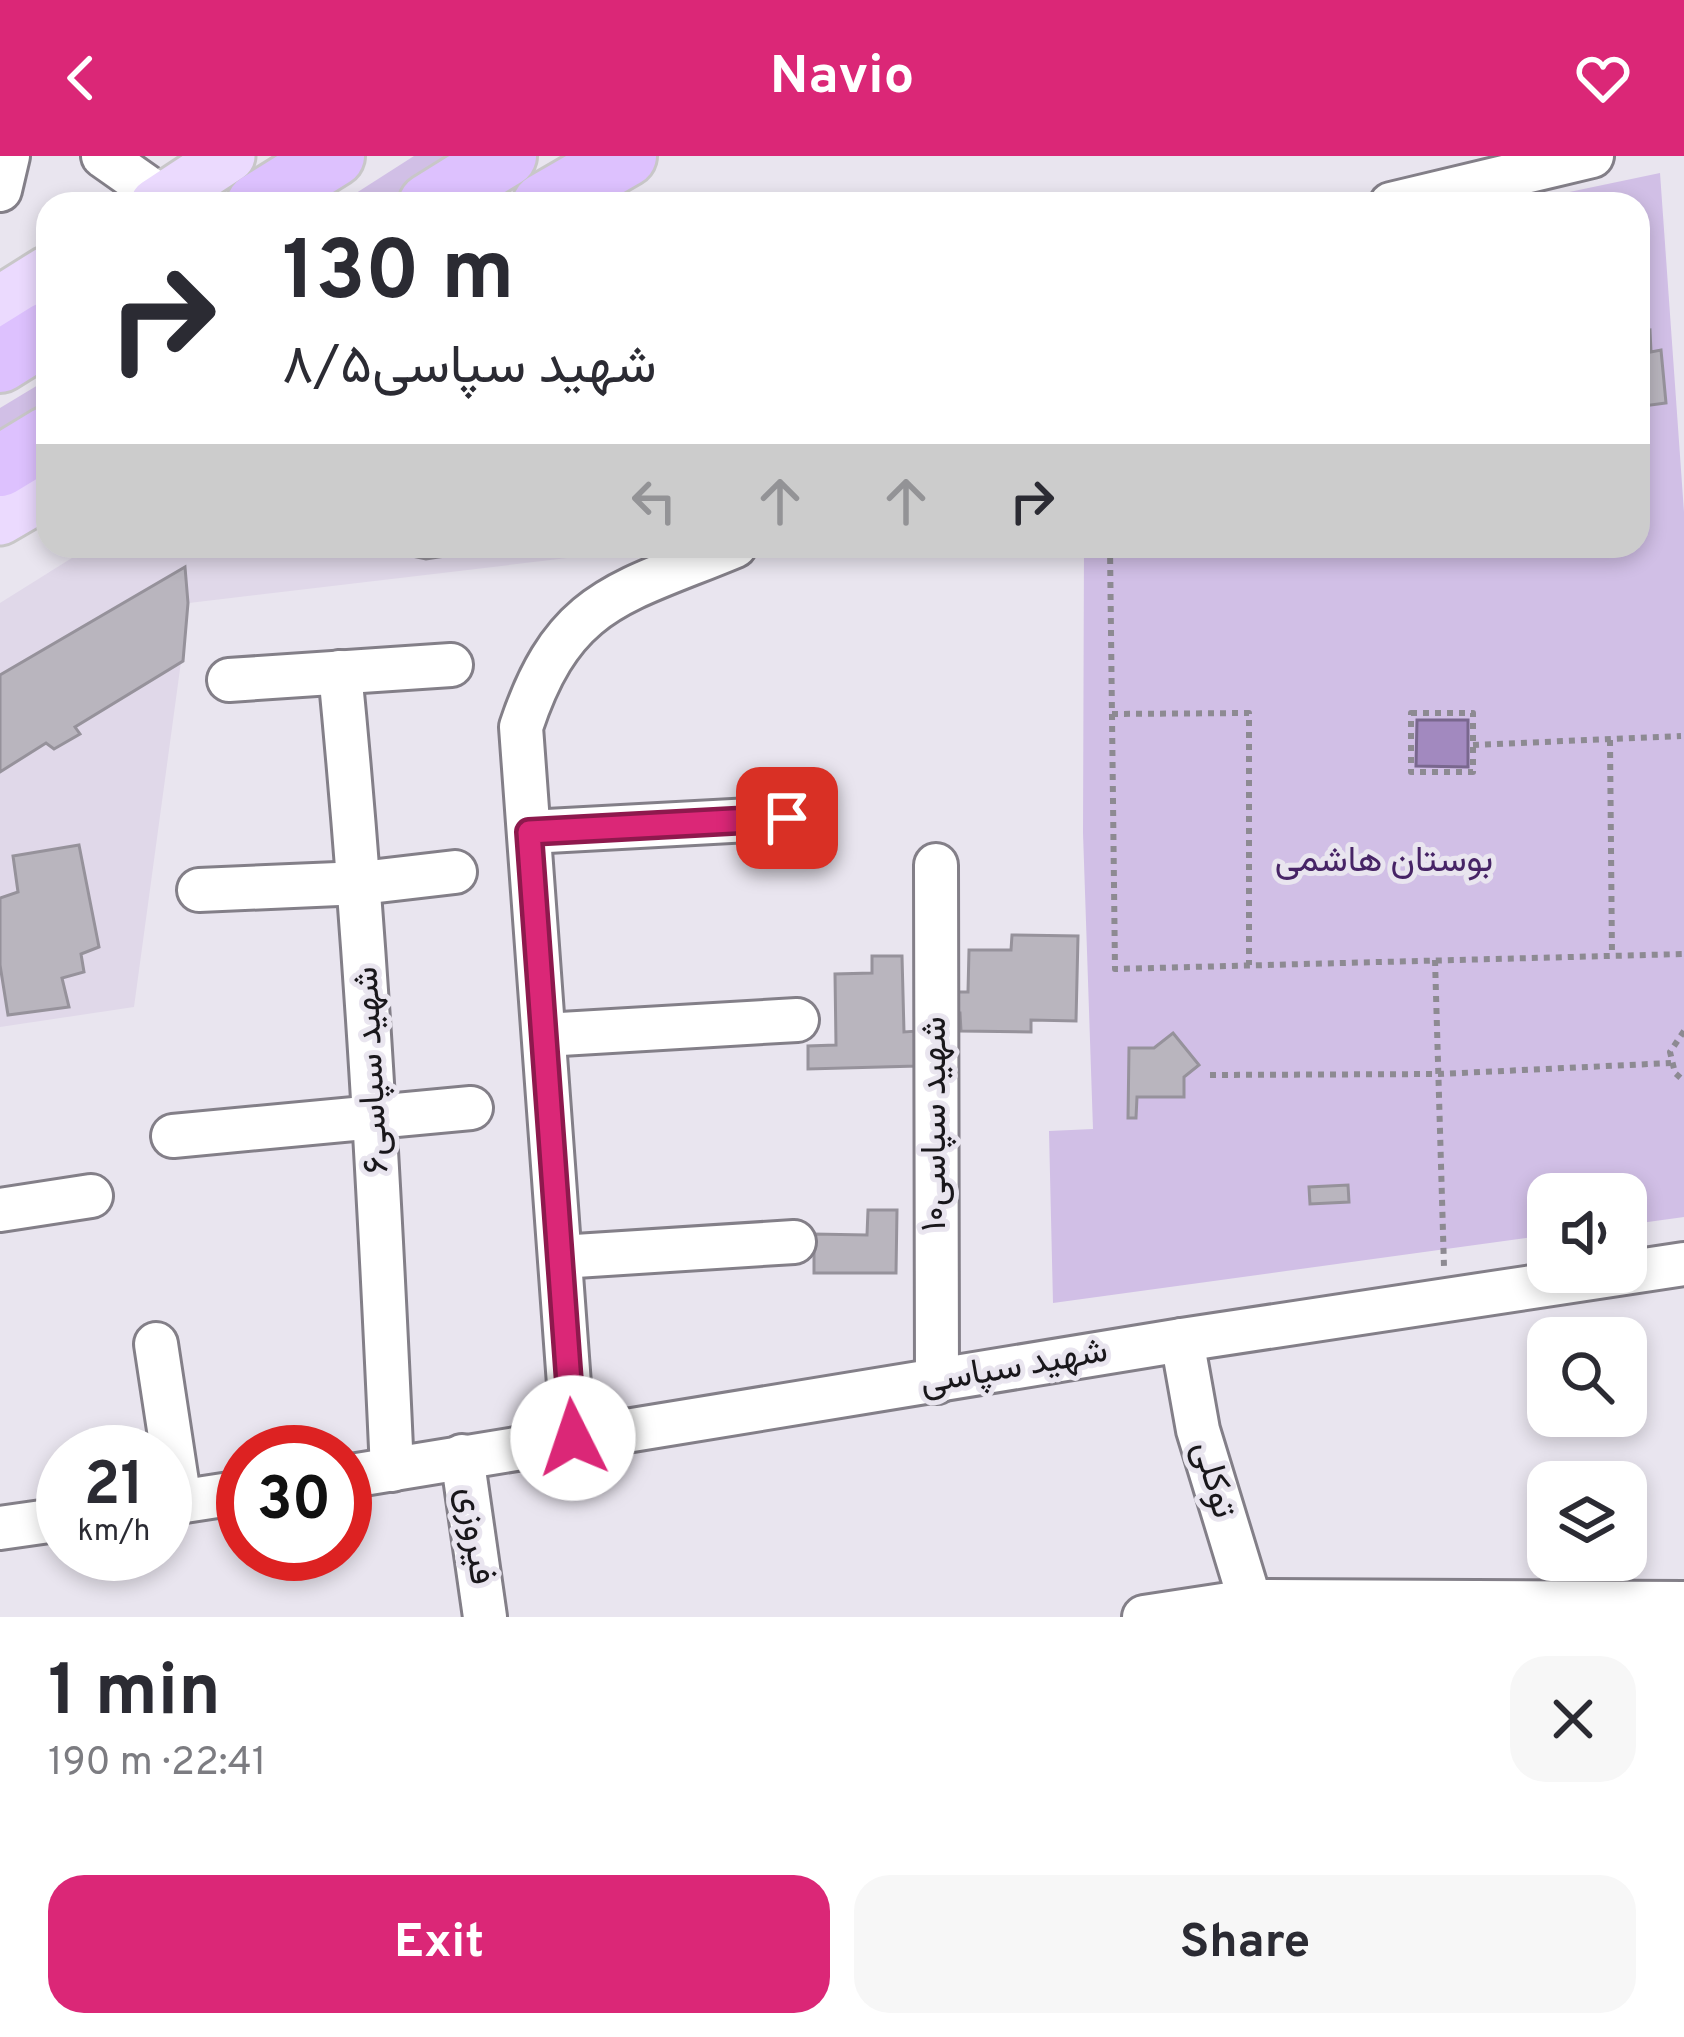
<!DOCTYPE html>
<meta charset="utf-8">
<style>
body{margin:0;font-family:Overpass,Vazirmatn,sans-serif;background:#f7f7f7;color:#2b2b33;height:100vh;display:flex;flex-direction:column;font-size:45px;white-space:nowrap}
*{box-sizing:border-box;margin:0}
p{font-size:39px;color:#7c7c81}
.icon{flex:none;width:66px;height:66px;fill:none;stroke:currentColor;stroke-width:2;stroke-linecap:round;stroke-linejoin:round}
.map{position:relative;height:1461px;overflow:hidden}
.panel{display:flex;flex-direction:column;background:#fff;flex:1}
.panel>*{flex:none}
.guide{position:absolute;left:36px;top:36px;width:1614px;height:366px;border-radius:36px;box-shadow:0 6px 18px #0003;background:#fff;color:#2b2b33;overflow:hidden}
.buttons{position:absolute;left:1527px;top:1017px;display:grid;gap:24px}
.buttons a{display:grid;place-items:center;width:120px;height:120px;border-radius:24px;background:#fff;box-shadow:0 6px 18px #0003;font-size:60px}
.speed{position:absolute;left:36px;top:1269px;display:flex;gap:24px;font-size:60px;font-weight:700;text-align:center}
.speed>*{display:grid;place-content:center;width:156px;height:156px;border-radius:50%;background:#fff;box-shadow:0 6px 18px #0003;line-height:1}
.speed small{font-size:30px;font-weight:400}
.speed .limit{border:18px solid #d22;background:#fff;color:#111}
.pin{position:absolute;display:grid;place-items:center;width:102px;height:102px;color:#fff;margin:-51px;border-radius:24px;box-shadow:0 6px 18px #0006}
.me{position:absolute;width:132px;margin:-66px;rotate:356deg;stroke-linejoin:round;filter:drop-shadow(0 0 9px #0008)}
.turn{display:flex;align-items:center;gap:42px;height:252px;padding:0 48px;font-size:54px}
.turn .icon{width:156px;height:156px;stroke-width:2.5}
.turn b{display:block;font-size:84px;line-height:102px}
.lanes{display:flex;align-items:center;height:114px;padding:0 48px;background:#0003;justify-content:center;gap:60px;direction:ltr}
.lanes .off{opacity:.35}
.round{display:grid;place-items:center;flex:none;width:126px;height:126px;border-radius:36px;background:#f7f7f7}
.summary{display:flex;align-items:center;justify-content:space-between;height:204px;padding:0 48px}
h1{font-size:72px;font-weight:700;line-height:90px}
.primary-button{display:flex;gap:24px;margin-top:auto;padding:24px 48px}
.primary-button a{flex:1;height:138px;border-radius:36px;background:#db2777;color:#fff;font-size:48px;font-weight:700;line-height:138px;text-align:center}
.primary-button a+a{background:#f7f7f7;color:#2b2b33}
header{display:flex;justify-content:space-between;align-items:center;height:156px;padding:0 48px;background:#db2777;color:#fff;font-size:54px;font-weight:700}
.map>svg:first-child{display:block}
.built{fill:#e0d8e9}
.green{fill:#d1bfe6}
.water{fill:#a289bf;stroke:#79678e;stroke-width:3}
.building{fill:#b9b5be;stroke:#96929b;stroke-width:3}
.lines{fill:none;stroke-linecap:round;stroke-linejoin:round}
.minor-casing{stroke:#837f88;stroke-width:48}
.major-casing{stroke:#c8c7c8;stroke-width:57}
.highway-casing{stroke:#c8c7c8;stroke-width:66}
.path{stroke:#8d8a92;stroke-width:6;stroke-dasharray:6 6;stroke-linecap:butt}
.minor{stroke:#fff;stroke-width:42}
.major{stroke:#ebdafe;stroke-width:51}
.highway{stroke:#ddc1fe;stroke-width:60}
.route-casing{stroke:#8e194d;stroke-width:30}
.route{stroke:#db2777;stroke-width:21}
.labels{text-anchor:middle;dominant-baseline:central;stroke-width:10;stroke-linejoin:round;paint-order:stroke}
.park-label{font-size:36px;fill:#472466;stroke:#e9e5ef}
.street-label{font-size:36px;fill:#19171b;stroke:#e9e5ef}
</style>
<header><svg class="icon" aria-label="back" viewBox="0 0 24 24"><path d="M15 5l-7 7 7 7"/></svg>Navio<svg class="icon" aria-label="heart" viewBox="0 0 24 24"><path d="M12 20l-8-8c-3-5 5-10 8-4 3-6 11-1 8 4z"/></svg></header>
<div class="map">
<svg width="1684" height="1461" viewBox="0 0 1684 1461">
<rect width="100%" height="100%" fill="#e9e5ef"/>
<!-- built -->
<polygon class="built" points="91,390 669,390 189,447 134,851 0,871 0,447"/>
<!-- green -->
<g class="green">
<polygon points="414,0 458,0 379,48 339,48"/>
<polygon points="1660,17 1684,356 1684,1061 1626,1069 1626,1038 1548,1038 1548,1079 1053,1147 1049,975 1093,973 1083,677 1084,390 1638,390 1638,48 1512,48"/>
<polygon points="48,223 48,251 0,280 0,252"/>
</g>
<!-- water -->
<polygon class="water" points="1417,564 1468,564 1468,611 1416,610"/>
<!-- building -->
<g class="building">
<polygon points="1650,174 1651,196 1661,194 1666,247 1643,250 1645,267 1638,268 1638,176"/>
<polygon points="412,390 538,390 450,392 446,400 426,403 412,400"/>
<polygon points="185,411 188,447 183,505 75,571 80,578 54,593 46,587 0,616 0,519"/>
<polygon points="79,689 99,791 81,798 84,816 62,822 69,851 8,859 0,809 0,742 18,736 13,700"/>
<polygon points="1012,779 1078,780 1076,865 1031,864 1031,876 961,875 960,857 954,857 954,836 968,836 969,794 1011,794"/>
<polygon points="872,800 902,800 904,876 917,875 917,910 808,913 808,890 836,889 835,818 872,817"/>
<polygon points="1173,877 1199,909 1184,921 1184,941 1137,941 1136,962 1128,962 1129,892 1154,892"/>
<polygon points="1348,1029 1349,1046 1310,1048 1309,1031"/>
<polygon points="868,1054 897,1054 896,1117 814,1117 814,1078 867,1079"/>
</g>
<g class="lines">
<defs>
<g id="minor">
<polyline points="103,0 164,43"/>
<polyline points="0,34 8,0"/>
<polyline points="1391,48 1592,0"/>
<path d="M340,516C366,782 380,1047 392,1314"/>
<polyline points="229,524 451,509"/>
<polyline points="529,676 787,662"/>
<polyline points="936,709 937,1226"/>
<polyline points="199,734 361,727 455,716"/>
<polyline points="544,879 797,864"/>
<polyline points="173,980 471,952"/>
<polyline points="0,1054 91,1040"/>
<polyline points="560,1101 794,1086"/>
<polyline points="1182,1184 1198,1274 1255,1461"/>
<polyline points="156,1188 180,1346"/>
<path d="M573,1283L521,571C564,442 620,438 735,390"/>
<polyline points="462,1300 485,1461"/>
<polyline points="345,1321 1182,1184 1684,1108"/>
<polyline points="165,1348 243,1336"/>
<polyline points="0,1372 63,1363"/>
<polyline points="1144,1461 1249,1445 1684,1447"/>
</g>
<g id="major">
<polyline points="156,48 229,0"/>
<polyline points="0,146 48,116"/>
<polyline points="0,363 48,335"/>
</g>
<g id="highway">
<polyline points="257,48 334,0"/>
<polyline points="429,48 506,0"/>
<polyline points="543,48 626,0"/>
<polyline points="0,206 48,176"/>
<polyline points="0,310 48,281"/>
</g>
</defs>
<!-- minor casing -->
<use href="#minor" class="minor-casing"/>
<!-- major casing -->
<use href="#major" class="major-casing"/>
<!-- highway casing -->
<use href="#highway" class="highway-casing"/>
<!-- path -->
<g class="path">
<polyline points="1160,390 1110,392 1115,813 1684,798"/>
<rect x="1411" y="557" width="62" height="59"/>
<polyline points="1112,558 1249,557 1249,809"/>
<polyline points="1610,584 1612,800"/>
<polyline points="1473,589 1681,580"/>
<polyline points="1435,804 1444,1111"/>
<polyline points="1684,875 1670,896 1675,917 1684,925"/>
<polyline points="1210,919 1439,918 1671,907"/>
</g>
<!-- minor -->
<use href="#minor" class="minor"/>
<!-- major -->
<use href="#major" class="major"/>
<!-- highway -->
<use href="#highway" class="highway"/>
</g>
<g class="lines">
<defs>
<polyline id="route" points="573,1282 529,676 787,662"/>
</defs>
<!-- route casing -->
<use href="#route" class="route-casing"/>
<!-- route -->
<use href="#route" class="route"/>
</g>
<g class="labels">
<!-- park labels -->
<g class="park-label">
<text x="1384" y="706">بوستان هاشمی</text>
</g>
<!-- street labels -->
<g class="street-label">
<text transform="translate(373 914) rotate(-93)">شهید سپاسی۶</text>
<text transform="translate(936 968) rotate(-90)">شهید سپاسی۱۰</text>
<text transform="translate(1014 1212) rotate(-10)">شهید سپاسی</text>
<text transform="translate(1213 1324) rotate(74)">توکلی</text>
<text transform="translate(474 1380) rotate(82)">فیروزی</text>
</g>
</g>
</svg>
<div class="buttons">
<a><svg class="icon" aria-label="sound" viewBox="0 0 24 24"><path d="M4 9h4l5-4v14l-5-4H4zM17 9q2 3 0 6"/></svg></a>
<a><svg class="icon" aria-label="search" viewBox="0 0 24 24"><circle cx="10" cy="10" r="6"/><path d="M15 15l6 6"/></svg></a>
<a><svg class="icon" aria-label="layers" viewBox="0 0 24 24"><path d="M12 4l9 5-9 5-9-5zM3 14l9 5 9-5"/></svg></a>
</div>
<div class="speed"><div>21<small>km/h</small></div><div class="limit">30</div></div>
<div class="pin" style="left:787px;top:662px;background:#d93025"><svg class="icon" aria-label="arrive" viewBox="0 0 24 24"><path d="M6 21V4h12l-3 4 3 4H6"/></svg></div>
<svg class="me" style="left:573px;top:1282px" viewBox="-20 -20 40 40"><circle r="19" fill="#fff"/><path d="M0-13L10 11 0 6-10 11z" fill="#db2777"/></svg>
<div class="guide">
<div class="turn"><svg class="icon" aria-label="right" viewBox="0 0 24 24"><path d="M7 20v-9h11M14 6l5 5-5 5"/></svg><div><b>130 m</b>شهید سپاسی۸/۵</div></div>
<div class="lanes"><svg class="icon off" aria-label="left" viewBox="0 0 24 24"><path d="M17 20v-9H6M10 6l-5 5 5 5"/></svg><svg class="icon off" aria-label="ahead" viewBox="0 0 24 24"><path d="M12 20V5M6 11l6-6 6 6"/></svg><svg class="icon off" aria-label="ahead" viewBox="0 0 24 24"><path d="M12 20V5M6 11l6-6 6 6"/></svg><svg class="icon" aria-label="right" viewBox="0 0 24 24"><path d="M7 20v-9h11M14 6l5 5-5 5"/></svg></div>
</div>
</div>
<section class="panel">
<div class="summary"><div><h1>1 min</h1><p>190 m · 22:41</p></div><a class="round"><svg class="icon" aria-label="close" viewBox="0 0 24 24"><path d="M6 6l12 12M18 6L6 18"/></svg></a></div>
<div class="primary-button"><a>Exit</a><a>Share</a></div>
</section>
